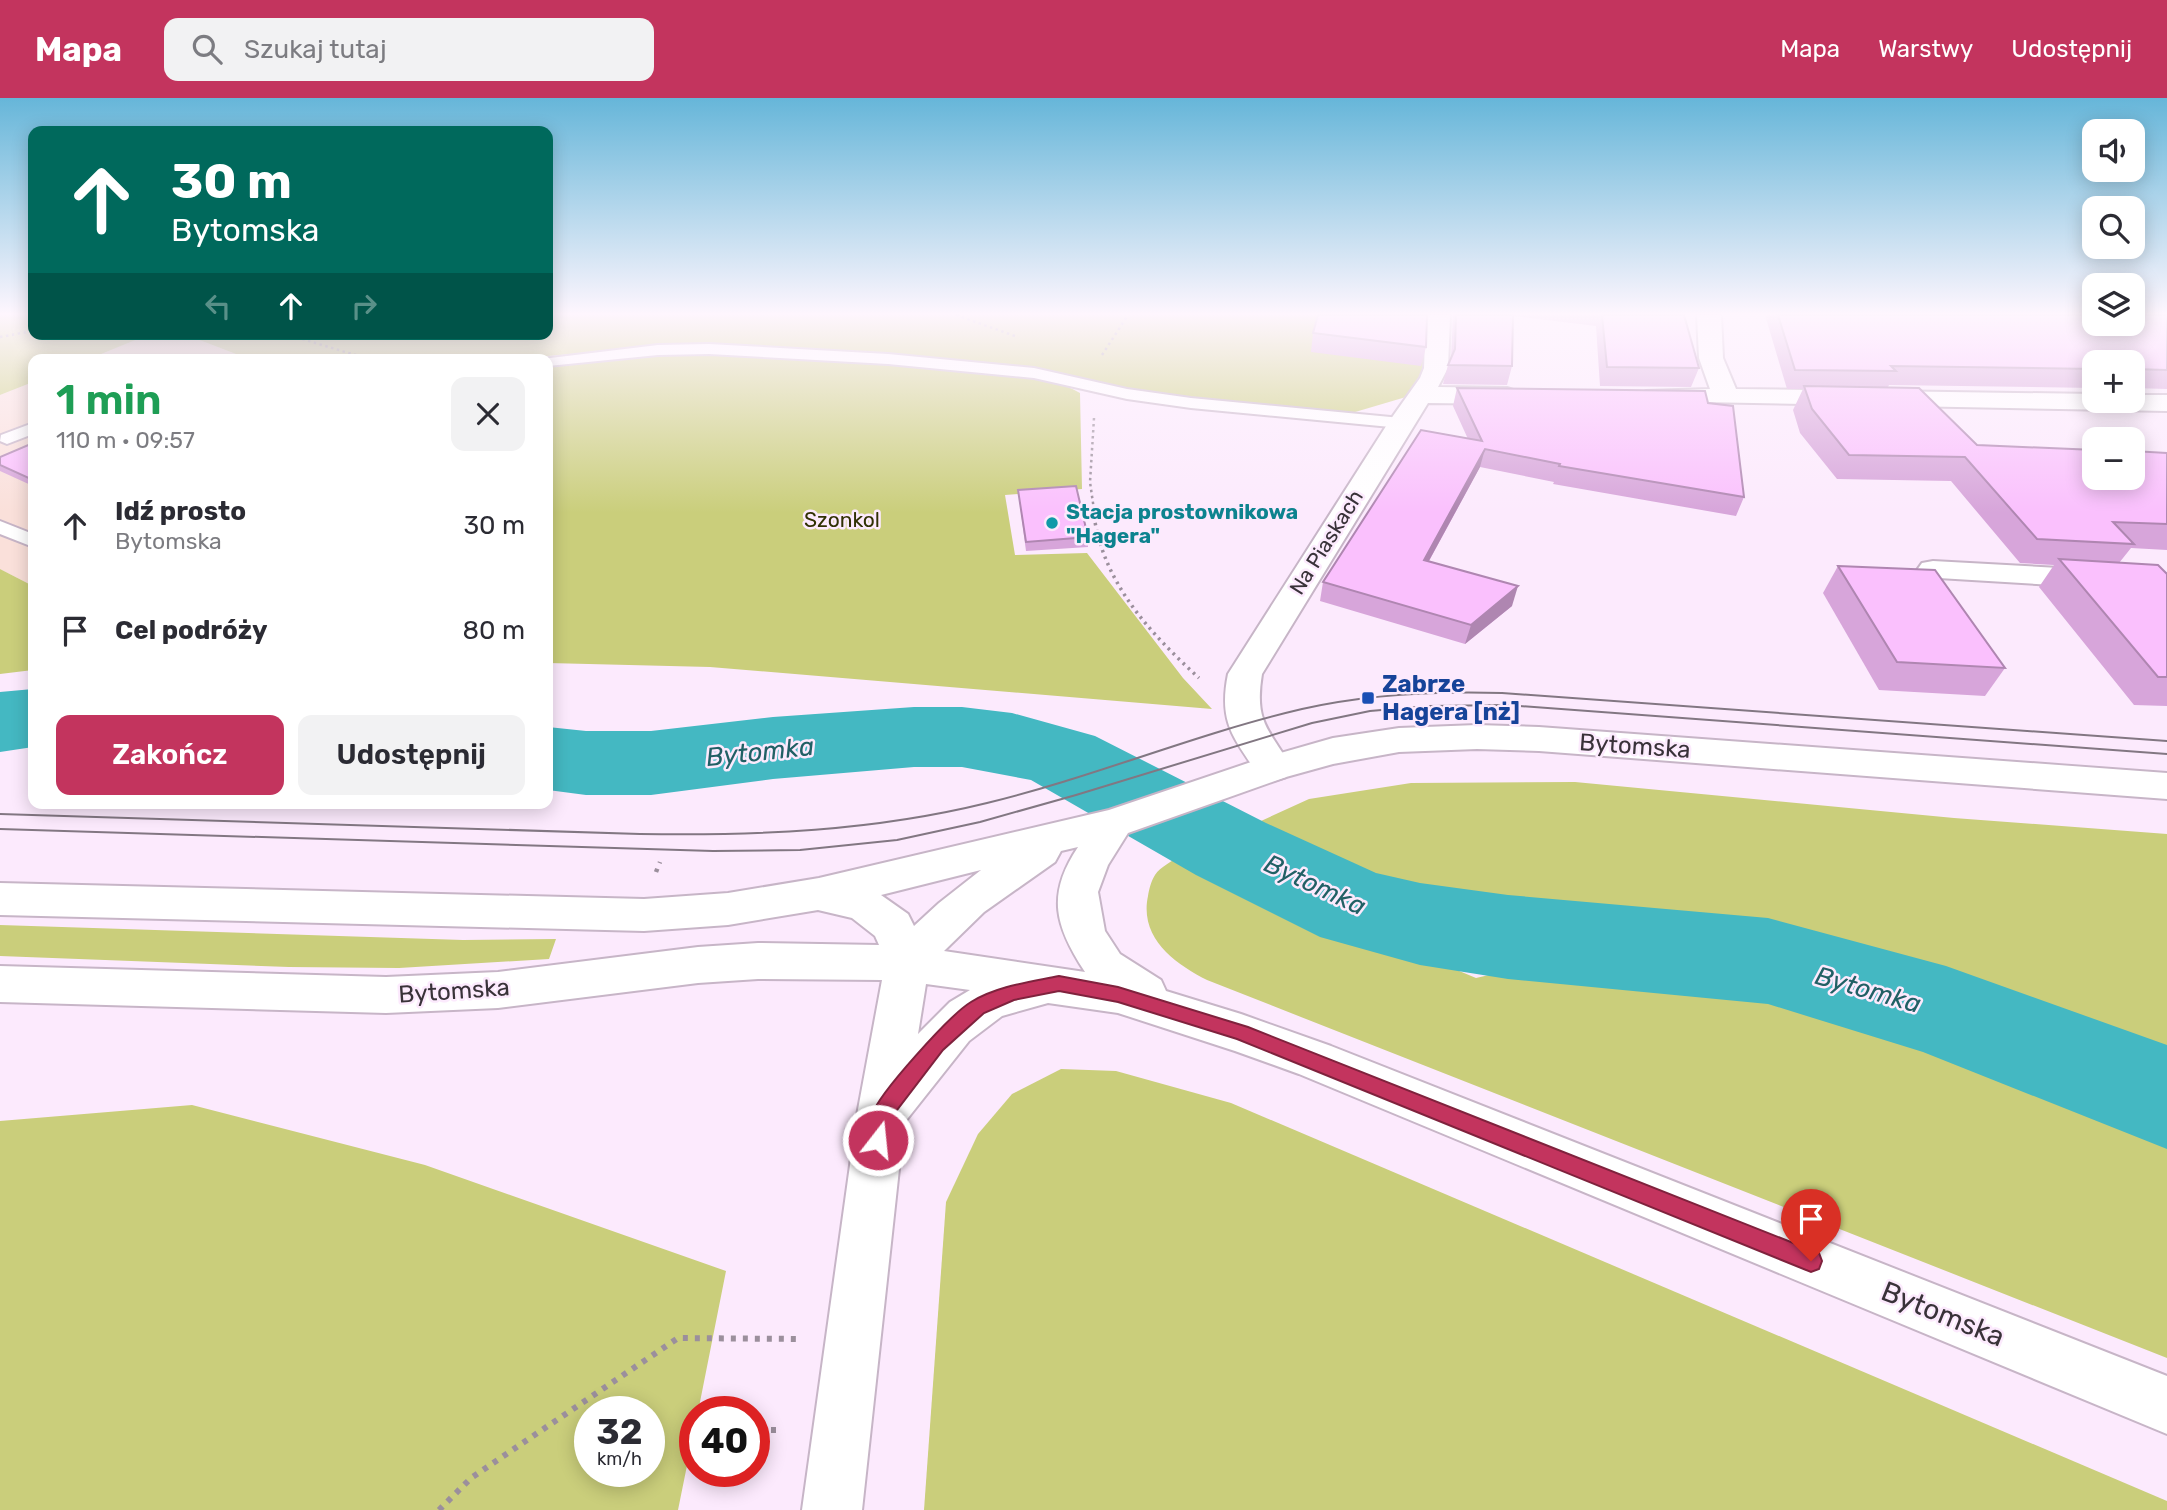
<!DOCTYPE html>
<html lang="pl">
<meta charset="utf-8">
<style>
body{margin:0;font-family:Rubik,sans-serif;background:#f2f2f3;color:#2b2b33;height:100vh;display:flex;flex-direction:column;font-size:26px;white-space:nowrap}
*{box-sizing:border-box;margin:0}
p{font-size:23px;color:#7c7c81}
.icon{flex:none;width:38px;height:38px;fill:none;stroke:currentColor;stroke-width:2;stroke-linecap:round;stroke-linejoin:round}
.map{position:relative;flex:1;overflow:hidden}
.sheet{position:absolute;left:28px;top:256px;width:525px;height:455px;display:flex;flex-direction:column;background:#fff;border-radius:14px;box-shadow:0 4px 18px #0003}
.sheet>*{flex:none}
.hud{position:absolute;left:28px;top:28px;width:525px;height:214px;border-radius:14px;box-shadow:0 4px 18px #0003;background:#00695c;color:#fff;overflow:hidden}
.tools{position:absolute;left:2082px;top:21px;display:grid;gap:14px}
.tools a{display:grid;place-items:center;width:63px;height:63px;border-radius:14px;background:#fff;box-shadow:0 4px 18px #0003;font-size:35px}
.speed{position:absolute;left:574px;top:1298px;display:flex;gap:14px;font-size:35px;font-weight:700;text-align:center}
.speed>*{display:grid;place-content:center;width:91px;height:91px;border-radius:50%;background:#fff;box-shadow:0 4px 18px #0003;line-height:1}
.speed small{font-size:18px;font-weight:400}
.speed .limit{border:10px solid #d22;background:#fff;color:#111}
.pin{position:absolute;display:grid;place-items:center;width:60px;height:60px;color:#fff;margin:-72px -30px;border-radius:50% 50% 50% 0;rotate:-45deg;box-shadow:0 0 7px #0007}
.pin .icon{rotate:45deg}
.me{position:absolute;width:77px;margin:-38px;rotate:16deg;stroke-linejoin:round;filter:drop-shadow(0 0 5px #0008)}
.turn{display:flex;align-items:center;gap:24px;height:147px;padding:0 28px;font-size:32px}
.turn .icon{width:91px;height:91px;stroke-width:2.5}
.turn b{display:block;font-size:49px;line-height:60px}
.lanes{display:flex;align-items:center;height:66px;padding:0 28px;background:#0003;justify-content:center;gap:35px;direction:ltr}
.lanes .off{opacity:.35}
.round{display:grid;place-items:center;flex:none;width:74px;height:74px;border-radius:14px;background:#f2f2f3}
.head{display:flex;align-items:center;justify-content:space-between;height:119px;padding:0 28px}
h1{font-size:42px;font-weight:600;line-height:52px;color:#1e9e55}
.button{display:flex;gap:14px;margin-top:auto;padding:14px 28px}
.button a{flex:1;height:80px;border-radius:14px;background:#c3345e;color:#fff;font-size:28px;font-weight:600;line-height:80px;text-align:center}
.button a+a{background:#f2f2f3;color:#2b2b33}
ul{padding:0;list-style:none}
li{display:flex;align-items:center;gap:21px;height:105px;padding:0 28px}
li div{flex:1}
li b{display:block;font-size:26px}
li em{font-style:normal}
header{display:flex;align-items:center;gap:42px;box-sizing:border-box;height:98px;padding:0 35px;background:#c3345e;color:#fff}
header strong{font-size:33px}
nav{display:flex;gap:38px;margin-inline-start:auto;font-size:24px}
.search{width:490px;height:63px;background:#f2f2f3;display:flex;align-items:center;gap:18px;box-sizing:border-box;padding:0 24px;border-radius:14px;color:#7c7c81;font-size:26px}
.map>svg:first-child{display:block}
.industrial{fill:#fae0da}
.green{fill:#cace7b;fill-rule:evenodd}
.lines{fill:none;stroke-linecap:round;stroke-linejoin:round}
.river{fill:#44b8c2;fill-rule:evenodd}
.lane-casing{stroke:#c7b5c7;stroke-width:4}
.street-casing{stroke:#c7b5c7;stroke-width:4}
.secondary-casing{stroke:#c7b5c7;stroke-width:4}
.path-far3{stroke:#9b8f9c;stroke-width:2.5;stroke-dasharray:2.5 3.5;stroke-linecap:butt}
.path-far2{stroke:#9b8f9c;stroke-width:3.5;stroke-dasharray:2.5 4.5;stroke-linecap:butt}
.path-far1{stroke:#9b8f9c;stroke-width:4.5;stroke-dasharray:3.5 6;stroke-linecap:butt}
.path{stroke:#9b8f9c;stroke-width:6;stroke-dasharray:5 7;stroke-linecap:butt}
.lane{fill:#fff;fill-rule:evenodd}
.street{fill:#fff;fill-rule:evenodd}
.secondary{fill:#fff;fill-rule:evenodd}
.tram{stroke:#827782;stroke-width:2}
.wall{fill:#d7a5da}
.shaded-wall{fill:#af86b1}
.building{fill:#fac0fd;stroke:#af86b1;stroke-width:2}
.route{fill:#c3345e;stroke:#7f223d;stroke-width:2}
.culture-dot{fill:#0f9aa8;stroke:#fceafd;stroke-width:2.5}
.transit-dot{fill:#1a4fb4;stroke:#fceafd;stroke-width:2.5}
.labels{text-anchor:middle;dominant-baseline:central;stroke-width:5;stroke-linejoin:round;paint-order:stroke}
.far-culture-label{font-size:21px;font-weight:bold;fill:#0d838f;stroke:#fceafd;text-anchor:start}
.far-park-label{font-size:21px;fill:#303103;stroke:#fceafd}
.far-street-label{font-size:21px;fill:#393239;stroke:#fceafd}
.transit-label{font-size:24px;font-weight:bold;fill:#164399;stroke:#fceafd;text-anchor:start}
.street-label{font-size:24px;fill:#393239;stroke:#fceafd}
.water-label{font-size:26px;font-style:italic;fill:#216065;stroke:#fceafd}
.near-street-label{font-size:28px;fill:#393239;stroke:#fceafd}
</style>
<header>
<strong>Mapa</strong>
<div class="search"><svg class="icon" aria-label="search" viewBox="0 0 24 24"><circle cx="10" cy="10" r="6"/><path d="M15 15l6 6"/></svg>Szukaj tutaj</div>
<nav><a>Mapa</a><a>Warstwy</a><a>Udostępnij</a></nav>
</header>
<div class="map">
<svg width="2167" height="1412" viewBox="0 0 2167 1412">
<rect width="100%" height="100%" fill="#fceafd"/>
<!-- industrial -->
<g class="industrial">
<polygon points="150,236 184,236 249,261 89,261"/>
<polygon points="33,284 33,488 0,471 0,297"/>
</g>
<!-- green -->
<g class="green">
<polygon points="0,217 33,217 33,236 150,236 89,261 33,261 33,284 0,297"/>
<polygon points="548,217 1435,217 1433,291 1345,317 1216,306 1106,288 1033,272 632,251 512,261 249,261 184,236 548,236"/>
<path d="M670,254C770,258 870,262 971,273C1007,277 1047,276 1080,295L1082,391L1005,397L1015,457L1087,455L1183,580L1212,611L710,569L548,565V263Z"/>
<polygon points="0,471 33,488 33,572 0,576"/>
<polygon points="1575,684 1954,720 2167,736 2167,964 1925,867 1713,818 1608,811 1425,811 1250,728 1309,701 1411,685"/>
<path d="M1181,757L1476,880L1515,871L1558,855L1707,869L1905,919L2167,1016V1260L1207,882C1175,866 1139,840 1148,798C1149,792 1151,783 1155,777C1160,769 1173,763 1181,757Z"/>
<polygon points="0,827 463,842 556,841 549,861 399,870 289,869 0,858"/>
<polygon points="1061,971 1116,973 1231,1005 2167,1403 2167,1412 924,1412 946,1104 978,1036 1012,996"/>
<path d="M192,1007L425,1067L726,1173L698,1314H695V1328L678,1412H0V1023ZM649,1314V1374H590V1314Z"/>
</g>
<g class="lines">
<!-- river -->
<g class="river">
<polygon points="33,591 33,649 0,654 0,594"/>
<polygon points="914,609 962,609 1012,615 1095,638 1266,725 1376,775 1420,785 1508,797 1768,820 1946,868 2167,947 2167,1051 1923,954 1768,906 1508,881 1420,867 1320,839 1196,777 1031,682 962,669 914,669 773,681 651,697 586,697 548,692 548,629 586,633 651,633 773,619"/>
</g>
<defs>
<g id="lane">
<polygon points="709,246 888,256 1034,270 1127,291 1191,300 1401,320 1409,325 1401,330 1191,310 1127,301 1034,280 888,266 709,256 658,257 548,268 548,261 542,261 658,247"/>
<polygon points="33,325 33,336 7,346 0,343 1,337"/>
<polygon points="0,423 33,436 33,449 0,436"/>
</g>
<g id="street">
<path d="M1426,217H1450L1448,270L1438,289L1507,290L1516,293L1520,298L1516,303L1507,306L1428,305L1262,576C1254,625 1269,631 1292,670L1286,679L1273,683L1260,679C1234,640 1218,625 1228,576L1388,325L1420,280L1424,270Z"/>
<polygon points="1697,217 1721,217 1723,260 1736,291 2095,296 2095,303 2133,303 2133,297 2167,297 2167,313 1646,303 1642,298 1646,293 1710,291 1699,260"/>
<polygon points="1933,463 2167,476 2167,494 1922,479 1917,472 1922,465"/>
</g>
<path id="secondary" d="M1477,627L1539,629L2167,675V701L1539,653L1477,651L1399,654L1333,666L1286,679L1128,735L1108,767L1098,794L1105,833L1120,856L1161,882L1166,893L1241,916L1331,948L2167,1278V1336L1299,976L1235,953L1118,915L1048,905L1002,918L969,943L904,1025L862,1412H802L857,1017L882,882L758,881L698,885L498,910L386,915L0,904V868L386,879L498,874L698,849L758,845L879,847L875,838L852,820L818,812L728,827L644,833L0,817V785L644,801L728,795L819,780L1109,712L1260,661L1333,640L1399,630ZM1078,749C1046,797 1055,828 1085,874L944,853L984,814L1055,764L1061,753ZM981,772L939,805L914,828L908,816L881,797ZM926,886L970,892L950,904L918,936Z"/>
</defs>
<!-- lane casing -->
<use href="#lane" class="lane-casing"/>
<!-- street casing -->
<use href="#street" class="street-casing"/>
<!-- secondary casing -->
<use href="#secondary" class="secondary-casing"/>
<!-- path-far3 -->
<g class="path-far3">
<polyline points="956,217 1015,238"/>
<polyline points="285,236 369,261"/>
<polyline points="0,239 33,233"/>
<polyline points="1102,257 1128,217"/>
<polyline points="1094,320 1090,384 1095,419"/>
</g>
<!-- path-far2 -->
<path class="path-far2" d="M1094,418C1104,486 1150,535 1199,580"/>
<!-- path-far1 -->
<polyline class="path-far1" points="656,774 660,764"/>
<!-- path -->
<g class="path">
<polyline points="771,1332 780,1332"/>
<polyline points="439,1412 471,1380 678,1240 800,1241"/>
</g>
<!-- lane -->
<use href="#lane" class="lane"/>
<!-- street -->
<use href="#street" class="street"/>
<!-- secondary -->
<use href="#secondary" class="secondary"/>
<!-- tram -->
<g class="tram">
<path d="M0,716L640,736C758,738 873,733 987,705C1094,679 1195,636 1302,611C1368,596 1435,593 1502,595L2167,643"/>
<polyline points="0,731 713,753 800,752 897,742 980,724 1076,697 1312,625 1370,613 1428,608 1506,607 2167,656"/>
</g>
</g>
<!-- wall -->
<g class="wall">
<polygon points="1453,217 1684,217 1699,270 1691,289 1600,288 1596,228 1513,218 1512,268 1507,287 1443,286 1448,267 1451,260"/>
<polygon points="1765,217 2167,217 2167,291 2133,290 2133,264 2095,264 2095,290 1889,287 1888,289 1977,347 2167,355 2167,452 2131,450 2119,465 2167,476 2167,608 2134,607 2039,489 2054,467 2020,465 1951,383 1837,381 1800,335 1793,312 1803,291 1787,291"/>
<polygon points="1313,235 1426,249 1421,268 1311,254"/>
<polygon points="1457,290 1708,305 1744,399 1736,418 1553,386 1554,384 1480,369 1429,463 1512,508 1465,546 1320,503 1323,484 1468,341 1453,308"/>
<polygon points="33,345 33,388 0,373 0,359"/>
<polygon points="1018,392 1088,439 1088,449 1026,453"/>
<polygon points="1838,468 2005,570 1985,598 1879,592 1823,495"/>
</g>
<!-- shaded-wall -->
<g class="shaded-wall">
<polygon points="1485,351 1480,369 1419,481 1424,462"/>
<polygon points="1518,488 1512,508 1465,546 1471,527"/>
</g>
<!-- building -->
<g class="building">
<polygon points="1318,217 1427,217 1426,249 1313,235"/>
<polygon points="1456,217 1513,217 1512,268 1448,267 1455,251"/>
<polygon points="1602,217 1684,217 1699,270 1607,269"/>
<polygon points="1778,217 2095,217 2095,226 2133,226 2133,217 2167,217 2167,272 2133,271 2133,264 2095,264 2095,271 1891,268 1896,273 1795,272"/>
<polygon points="1804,288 1919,290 1977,347 2095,352 2095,380 2133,380 2133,353 2167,355 2167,426 2113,424 2134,446 2037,441 1965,359 1849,357 1812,311"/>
<polygon points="1457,290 1705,293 1708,305 1733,308 1744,399 1559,368 1560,366 1485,351 1424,462 1518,488 1471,527 1323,484 1421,332 1482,343"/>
<polygon points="33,345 33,382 0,367 0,359"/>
<polygon points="1076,388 1088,439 1026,444 1018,392"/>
<polygon points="2059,461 2158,467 2167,476 2167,579 2158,579"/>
<polygon points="1838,468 1935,472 2005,570 1897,564"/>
</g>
<!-- sky -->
<linearGradient id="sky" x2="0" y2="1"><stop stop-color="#66b6d9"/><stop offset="0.52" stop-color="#fef6fe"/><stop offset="1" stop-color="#fef6fe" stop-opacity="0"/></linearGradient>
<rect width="2167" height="415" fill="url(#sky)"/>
<!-- route -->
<path class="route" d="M1059,878L1118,889L1248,929L1811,1152L1819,1155L1822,1163L1819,1171L1811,1174L1237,941L1118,904L1059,893L1014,902L984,915L943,952L891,1020L885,1049L878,1052L871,1049C867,1040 869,1027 872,1017C878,996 951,916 971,904C997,888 1030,884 1059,878Z"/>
<!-- markers -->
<circle class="culture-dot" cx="1052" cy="425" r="7"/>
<rect class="transit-dot" x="1361" y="593" width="14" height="14" rx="3.5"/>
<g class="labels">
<!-- far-culture labels -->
<g class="far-culture-label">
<text x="1066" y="413">Stacja prostownikowa<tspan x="1066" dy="24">"Hagera"</tspan></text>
</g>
<!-- far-park labels -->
<g class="far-park-label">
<text x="842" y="421">Szonkol</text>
</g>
<!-- far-street labels -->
<g class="far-street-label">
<text transform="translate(1326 444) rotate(-58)">Na Piaskach</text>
</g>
<!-- transit labels -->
<g class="transit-label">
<text x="1382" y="586">Zabrze<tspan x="1382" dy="28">Hagera [nż]</tspan></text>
</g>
<!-- street labels -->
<g class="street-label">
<text transform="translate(1635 648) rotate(4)">Bytomska</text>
<text transform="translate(454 893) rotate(-4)">Bytomska</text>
</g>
<!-- water labels -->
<g class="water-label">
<text transform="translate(760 654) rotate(-6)">Bytomka</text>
<text transform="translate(1315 787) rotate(25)">Bytomka</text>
<text transform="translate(1868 892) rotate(16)">Bytomka</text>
</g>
<!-- near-street labels -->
<g class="near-street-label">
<text transform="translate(1943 1216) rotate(22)">Bytomska</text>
</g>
</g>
</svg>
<div class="tools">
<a><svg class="icon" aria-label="sound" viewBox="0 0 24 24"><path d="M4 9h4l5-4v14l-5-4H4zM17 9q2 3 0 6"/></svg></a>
<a><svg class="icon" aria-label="search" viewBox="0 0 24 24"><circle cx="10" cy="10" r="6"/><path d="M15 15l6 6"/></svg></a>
<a><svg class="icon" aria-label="layers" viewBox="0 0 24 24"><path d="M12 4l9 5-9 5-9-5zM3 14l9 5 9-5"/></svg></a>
<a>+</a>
<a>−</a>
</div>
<div class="speed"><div>32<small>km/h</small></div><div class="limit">40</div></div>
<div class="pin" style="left:1811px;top:1163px;background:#d93025"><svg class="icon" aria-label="arrive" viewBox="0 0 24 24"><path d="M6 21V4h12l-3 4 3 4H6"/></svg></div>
<svg class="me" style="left:878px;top:1042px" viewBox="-20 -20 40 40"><circle r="17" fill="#c3345e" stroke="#fff" stroke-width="3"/><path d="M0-11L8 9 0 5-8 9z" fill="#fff"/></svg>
<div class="hud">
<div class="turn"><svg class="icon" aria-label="ahead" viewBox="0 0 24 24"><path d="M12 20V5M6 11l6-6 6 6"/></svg><div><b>30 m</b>Bytomska</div></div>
<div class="lanes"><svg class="icon off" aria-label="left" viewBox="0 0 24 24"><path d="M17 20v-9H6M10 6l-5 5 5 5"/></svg><svg class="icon" aria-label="ahead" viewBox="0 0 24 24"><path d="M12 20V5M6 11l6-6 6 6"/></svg><svg class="icon off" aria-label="right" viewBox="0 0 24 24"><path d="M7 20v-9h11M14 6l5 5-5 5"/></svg></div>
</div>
<section class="sheet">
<div class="head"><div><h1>1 min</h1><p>110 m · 09:57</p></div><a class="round"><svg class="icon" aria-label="close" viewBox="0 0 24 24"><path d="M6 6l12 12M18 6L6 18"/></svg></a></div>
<ul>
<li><svg class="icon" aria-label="ahead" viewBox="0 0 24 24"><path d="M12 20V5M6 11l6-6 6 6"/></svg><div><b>Idź prosto</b><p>Bytomska</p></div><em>30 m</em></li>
<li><svg class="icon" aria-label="arrive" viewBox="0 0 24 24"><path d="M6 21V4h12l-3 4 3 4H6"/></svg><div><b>Cel podróży</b></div><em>80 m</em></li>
</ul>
<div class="button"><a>Zakończ</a><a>Udostępnij</a></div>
</section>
</div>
